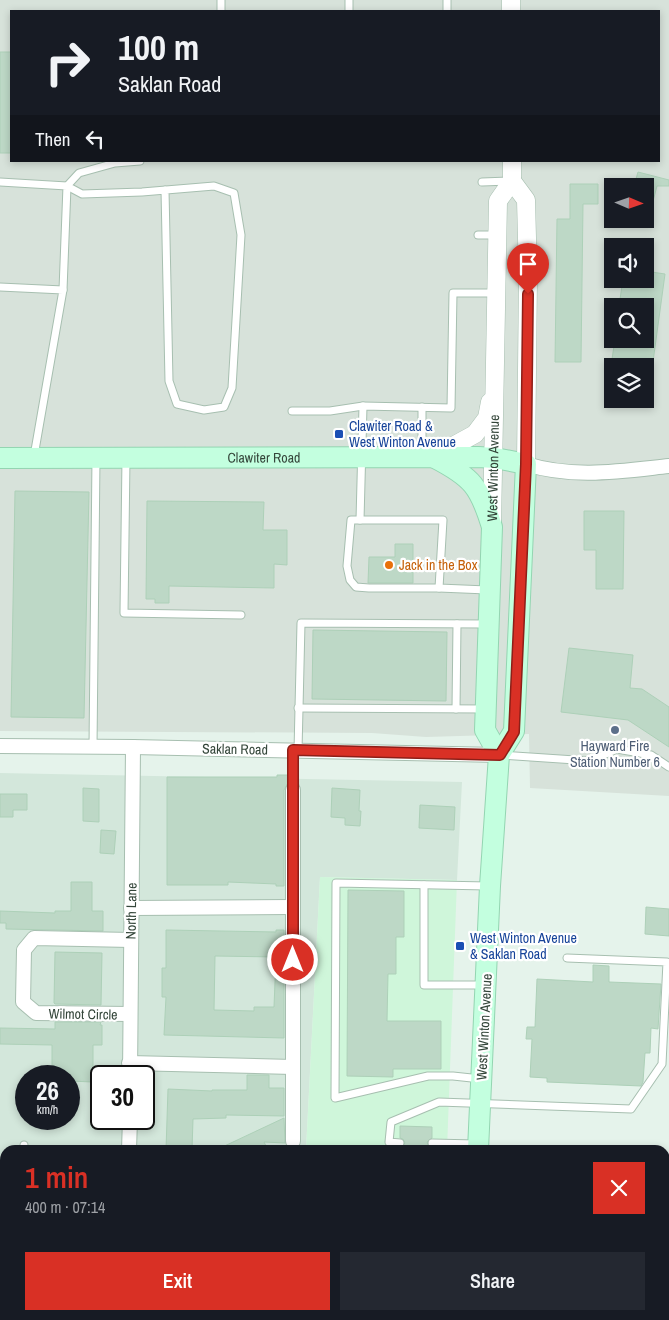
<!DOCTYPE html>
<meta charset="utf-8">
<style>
body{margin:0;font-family:"Archivo Narrow",sans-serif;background:#242831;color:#f1f3f6;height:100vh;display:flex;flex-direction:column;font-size:19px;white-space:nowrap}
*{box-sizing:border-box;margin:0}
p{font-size:16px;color:#9ea1a6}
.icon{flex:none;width:28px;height:28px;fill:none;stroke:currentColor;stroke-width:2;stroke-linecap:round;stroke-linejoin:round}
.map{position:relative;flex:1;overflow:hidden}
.side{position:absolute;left:0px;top:1145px;width:670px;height:175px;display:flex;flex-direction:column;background:#171b24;border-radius:15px 15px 0 0;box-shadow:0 2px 8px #0003}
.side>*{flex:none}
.banner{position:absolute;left:10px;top:10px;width:650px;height:152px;border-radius:0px;box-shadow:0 2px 8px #0003;background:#171b24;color:#f1f3f6;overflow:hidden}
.needle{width:32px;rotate:92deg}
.fabs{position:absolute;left:604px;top:178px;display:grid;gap:10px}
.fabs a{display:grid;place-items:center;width:50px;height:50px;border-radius:0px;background:#171b24;box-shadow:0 2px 8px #0003;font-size:25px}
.speed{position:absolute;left:15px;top:1065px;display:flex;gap:10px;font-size:25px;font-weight:700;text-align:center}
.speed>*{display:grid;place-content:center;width:65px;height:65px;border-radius:50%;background:#171b24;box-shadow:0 2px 8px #0003;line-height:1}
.speed small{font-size:12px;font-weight:400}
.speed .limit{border:2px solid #111;border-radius:8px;background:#fff;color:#111}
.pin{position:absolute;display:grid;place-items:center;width:42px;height:42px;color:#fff;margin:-51px -21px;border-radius:50% 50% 50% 0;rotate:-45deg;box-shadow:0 0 5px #0007}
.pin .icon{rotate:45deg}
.me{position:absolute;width:55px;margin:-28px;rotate:0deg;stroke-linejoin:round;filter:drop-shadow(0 0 4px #0008)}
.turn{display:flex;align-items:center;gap:18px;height:105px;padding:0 25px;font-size:22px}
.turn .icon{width:65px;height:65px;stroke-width:2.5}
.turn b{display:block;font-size:35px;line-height:42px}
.then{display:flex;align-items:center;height:48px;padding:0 25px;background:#0003;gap:10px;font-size:19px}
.round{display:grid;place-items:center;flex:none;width:52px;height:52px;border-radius:0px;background:#242831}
.head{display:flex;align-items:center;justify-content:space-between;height:85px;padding:0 25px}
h1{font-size:30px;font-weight:600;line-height:38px;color:#d93025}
.button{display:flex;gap:10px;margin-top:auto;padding:10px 25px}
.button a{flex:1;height:58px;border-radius:0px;background:#d93025;color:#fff;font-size:20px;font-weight:600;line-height:58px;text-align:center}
.button a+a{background:#242831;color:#f1f3f6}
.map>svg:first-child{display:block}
.residential{fill:#d3e7db;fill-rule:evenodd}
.commercial{fill:#cff6da}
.industrial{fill:#d7e2da;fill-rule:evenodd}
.green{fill:#acdfe9}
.building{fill:#bdd8c6;stroke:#add0b8;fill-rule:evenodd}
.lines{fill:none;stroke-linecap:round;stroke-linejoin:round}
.service-casing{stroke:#a7bfb0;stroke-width:9}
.minor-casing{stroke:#a7bfb0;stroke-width:16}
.tertiary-casing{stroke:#a7bfb0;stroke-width:19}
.secondary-casing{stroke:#93d5b1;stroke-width:22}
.service{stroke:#fff;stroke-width:7}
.minor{stroke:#fff;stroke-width:14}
.tertiary{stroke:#fff;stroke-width:18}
.secondary{stroke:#c3ffdf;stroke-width:20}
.route-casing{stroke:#8d1f18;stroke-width:12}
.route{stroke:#d93025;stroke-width:9}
.transit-dot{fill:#1a4fb4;stroke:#fff;stroke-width:2}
.food-dot{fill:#e8710a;stroke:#fff;stroke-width:2}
.service-dot{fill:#5c6f8a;stroke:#fff;stroke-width:2}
.labels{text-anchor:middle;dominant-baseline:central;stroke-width:4.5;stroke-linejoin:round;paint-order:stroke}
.transit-label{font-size:14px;fill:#164399;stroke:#fff;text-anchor:start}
.street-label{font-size:14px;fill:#34463a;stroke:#fff}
.food-label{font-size:14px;fill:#c56008;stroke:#fff;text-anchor:start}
.service-label{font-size:14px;fill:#4e5e75;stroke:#fff}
</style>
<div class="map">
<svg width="669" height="1320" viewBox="0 0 669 1320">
<rect width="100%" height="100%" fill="#e5f3eb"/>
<!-- residential -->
<path class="residential" d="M0,773L462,782L457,880L320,877L306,1150H5V1315H280V1320H0ZM26,1076H69V1119H26ZM101,1076H144V1119H101Z"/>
<!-- commercial -->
<g class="commercial">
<polygon points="320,877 457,880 447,1150 306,1150"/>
<rect x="279" y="1315" width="161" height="5"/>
</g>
<!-- industrial -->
<path class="industrial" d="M0,0H669V796L530,788L529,734L426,737L372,733L0,731ZM11,11H659V161H11ZM612,186H645V219H612ZM612,246H645V279H612ZM612,306H645V339H612ZM612,366H645V399H612Z"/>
<!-- green -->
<polygon class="green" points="587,1315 617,1315 614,1320 595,1320"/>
<!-- building -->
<g class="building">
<rect x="0" y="52" width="11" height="101"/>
<polygon points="638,172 669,180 669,186 657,186 649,216 645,216 645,186 634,186"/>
<polygon points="570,184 598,184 598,204 583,204 581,362 555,362 557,219 570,219"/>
<polygon points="645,271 665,274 652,369 645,368 645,366 611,366 615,339 645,339 645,306 619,306 623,279 645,279"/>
<polygon points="15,491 89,492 84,718 11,717"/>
<polygon points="147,501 264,502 263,530 287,530 287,565 274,564 274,588 169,586 169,603 155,603 155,599 146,599"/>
<polygon points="584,511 624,511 623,589 596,589 596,550 584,550"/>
<polygon points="395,544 413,544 413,583 368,583 369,557 395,557"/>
<polygon points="313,630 447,632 446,701 312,699"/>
<polygon points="569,648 633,655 630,688 642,689 669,707 669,747 628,720 561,712"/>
<polygon points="277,775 288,775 288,783 284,790 284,886 276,886 276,884 228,882 228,885 167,885 167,777 277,777"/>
<polygon points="83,788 99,789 99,822 83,821"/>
<polygon points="332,788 360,790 359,811 361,811 360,826 345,825 345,818 331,817"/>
<polygon points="0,794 27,794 27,810 13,810 13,817 0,817"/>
<polygon points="420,805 455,807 454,830 419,828"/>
<polygon points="101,830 116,831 114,854 100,853"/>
<polygon points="71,882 92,882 92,911 103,911 103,931 6,929 6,923 0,923 0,911 55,913 55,911 71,911"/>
<polygon points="348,890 404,891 404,937 396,937 396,974 388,974 387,1021 441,1021 441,1069 393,1069 393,1077 347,1076"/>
<polygon points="646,907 669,909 669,936 645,934"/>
<path d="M166,930L276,932V930H284V1038L164,1035L166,997H162V968H166ZM215,956L276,957L274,1007H254V1011L214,1010Z"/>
<polygon points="55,952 102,953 101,1005 55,1004 54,1003"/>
<polygon points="593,965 609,966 609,982 661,984 658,1029 651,1028 650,1053 645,1053 643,1082 641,1086 547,1082 547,1078 530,1077 532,1039 526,1039 527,1027 535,1027 537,979 593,982"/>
<polygon points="55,1022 101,1022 100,1025 102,1025 102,1045 93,1045 93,1082 69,1081 69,1076 52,1076 52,1045 0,1044 0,1028 55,1029"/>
<polygon points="247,1075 269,1075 269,1088 284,1088 284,1116 226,1115 226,1118 193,1119 192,1150 166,1150 168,1089 212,1091 212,1090 247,1090"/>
<polygon points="284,1118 285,1143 264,1142 268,1150 216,1150"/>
<polygon points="400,1126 432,1127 432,1138 427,1142 431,1150 399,1150 405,1143 403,1139 400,1138"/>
</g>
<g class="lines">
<defs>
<g id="service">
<polyline points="447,0 447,11"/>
<polyline points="221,11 221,0"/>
<polyline points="349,11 349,0"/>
<polyline points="140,161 115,163 79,173 67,186 82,194 142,192 214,186 234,193 241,235 232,388 224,407 204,410 177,404 169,381 165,190"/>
<polyline points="0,182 67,186 63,290"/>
<polyline points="482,182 509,181"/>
<polyline points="478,235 498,235"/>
<polyline points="0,287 63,290 34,456"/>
<polyline points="292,411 330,411 363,406"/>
<polyline points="422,454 422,407"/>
<polyline points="126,458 124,613 241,615"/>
<polyline points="360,520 351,520 347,566 350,580 356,587 369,588 439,588"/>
<polyline points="487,590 439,588 443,520 360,520 363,406 451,408 453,293 496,293"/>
<polyline points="298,708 485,709"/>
<polyline points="456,709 457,624"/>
<polyline points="93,747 96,458"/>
<polyline points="293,750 293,790"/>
<polyline points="298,751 301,623 486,624"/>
<polyline points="502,755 590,761 617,749 651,755 669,767"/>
<polyline points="424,885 424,985 483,985"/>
<polyline points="481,1079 453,1076 428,1076 335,1098 336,883 488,886"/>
<polyline points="400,1143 389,1142 391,1122 439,1102 631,1109 662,1064 667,962 567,958"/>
<polyline points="432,1143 476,1144"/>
<polyline points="24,1145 24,1150"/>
<polyline points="549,1315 557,1320"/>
<polyline points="506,1320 509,1315"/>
<polyline points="666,1320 666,1231 669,1231"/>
</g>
<g id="minor">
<path d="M526,464C573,479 622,471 669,466"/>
<polyline points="0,746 133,747 499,755"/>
<polyline points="131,908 292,907"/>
<polyline points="130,1014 36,1013 23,1002 24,950 34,938 131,940"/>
<polyline points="129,1063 293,1067"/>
<polyline points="130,1076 133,747"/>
<polyline points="293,1141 293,790"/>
<polyline points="129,1150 130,1119"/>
<polyline points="0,1272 5,1270"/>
<polyline points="79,1320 90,1315"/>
<polyline points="221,1320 221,1315"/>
</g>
<g id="tertiary">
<polyline points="511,0 511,11"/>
<polyline points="512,181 526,200 528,276 526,464"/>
<polyline points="433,457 475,434 487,418 490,402"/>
<path id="s1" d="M492,524L498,201L512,181V161"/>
</g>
<g id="secondary">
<path id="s2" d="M0,458L478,457L495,458L526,464L514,731L499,755L490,886L478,1150"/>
<path d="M435,458C472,477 480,487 492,527L485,730L499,755"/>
<polyline points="470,1320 470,1315"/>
</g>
</defs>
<!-- service casing -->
<use href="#service" class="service-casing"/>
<!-- minor casing -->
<use href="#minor" class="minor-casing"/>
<!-- tertiary casing -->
<use href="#tertiary" class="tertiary-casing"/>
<!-- secondary casing -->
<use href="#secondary" class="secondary-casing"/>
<!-- service -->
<use href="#service" class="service"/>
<!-- minor -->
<use href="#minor" class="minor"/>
<!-- tertiary -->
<use href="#tertiary" class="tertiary"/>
<!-- secondary -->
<use href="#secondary" class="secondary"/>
</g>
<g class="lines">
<defs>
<polyline id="route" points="293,960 293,750 500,755 514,732 526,464 528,294"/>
</defs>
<!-- route casing -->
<use href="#route" class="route-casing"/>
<!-- route -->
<use href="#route" class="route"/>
</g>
<!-- markers -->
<g class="transit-dot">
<rect x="334" y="429" width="10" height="10" rx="2.5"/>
<rect x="455" y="941" width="10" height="10" rx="2.5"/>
</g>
<circle class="food-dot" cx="389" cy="565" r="5"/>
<circle class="service-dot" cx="615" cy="730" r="5"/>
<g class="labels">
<!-- transit labels -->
<g class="transit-label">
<text x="349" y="426">Clawiter Road &amp;<tspan x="349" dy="16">West Winton Avenue</tspan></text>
<text x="470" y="938">West Winton Avenue<tspan x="470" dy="16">&amp; Saklan Road</tspan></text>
</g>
<!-- street labels -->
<g class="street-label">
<text stroke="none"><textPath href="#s2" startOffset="264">Clawiter Road</textPath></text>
<text stroke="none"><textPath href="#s1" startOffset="56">West Winton Avenue</textPath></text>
<text transform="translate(235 749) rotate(1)">Saklan Road</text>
<text transform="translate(131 911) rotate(-89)">North Lane</text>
<text transform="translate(83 1014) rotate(1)">Wilmot Circle</text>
<text transform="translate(484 1027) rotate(-87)">West Winton Avenue</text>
</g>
<!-- food labels -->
<g class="food-label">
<text x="399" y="565">Jack in the Box</text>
</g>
<!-- service labels -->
<g class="service-label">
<text x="615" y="746">Hayward Fire<tspan x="615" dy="16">Station Number 6</tspan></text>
</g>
</g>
</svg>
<div class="fabs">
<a><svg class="needle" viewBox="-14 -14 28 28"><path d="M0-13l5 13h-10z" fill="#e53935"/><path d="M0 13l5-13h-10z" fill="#9ea1a6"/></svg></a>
<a><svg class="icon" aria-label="sound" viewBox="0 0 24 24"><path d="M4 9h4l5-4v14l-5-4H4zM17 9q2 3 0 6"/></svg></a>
<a><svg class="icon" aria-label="search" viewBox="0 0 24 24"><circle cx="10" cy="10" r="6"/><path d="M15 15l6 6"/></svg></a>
<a><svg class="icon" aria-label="layers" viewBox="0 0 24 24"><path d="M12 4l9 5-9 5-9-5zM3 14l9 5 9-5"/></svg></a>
</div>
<div class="speed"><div>26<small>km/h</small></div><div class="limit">30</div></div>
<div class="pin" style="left:528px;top:294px;background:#d93025"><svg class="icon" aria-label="arrive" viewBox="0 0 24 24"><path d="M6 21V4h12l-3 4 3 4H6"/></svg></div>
<svg class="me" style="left:293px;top:960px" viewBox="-20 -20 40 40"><circle r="17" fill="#d93025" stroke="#fff" stroke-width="3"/><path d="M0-11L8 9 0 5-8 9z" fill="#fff"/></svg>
<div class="banner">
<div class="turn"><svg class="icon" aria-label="right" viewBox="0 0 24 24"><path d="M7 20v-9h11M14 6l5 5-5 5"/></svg><div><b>100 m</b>Saklan Road</div></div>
<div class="then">Then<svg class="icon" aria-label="left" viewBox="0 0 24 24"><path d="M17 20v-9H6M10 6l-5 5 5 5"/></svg></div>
</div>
<section class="side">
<div class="head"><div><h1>1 min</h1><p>400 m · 07:14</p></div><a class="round" style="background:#d93025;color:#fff"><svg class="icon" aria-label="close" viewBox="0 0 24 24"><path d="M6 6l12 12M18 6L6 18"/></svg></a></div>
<div class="button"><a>Exit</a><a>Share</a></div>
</section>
</div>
